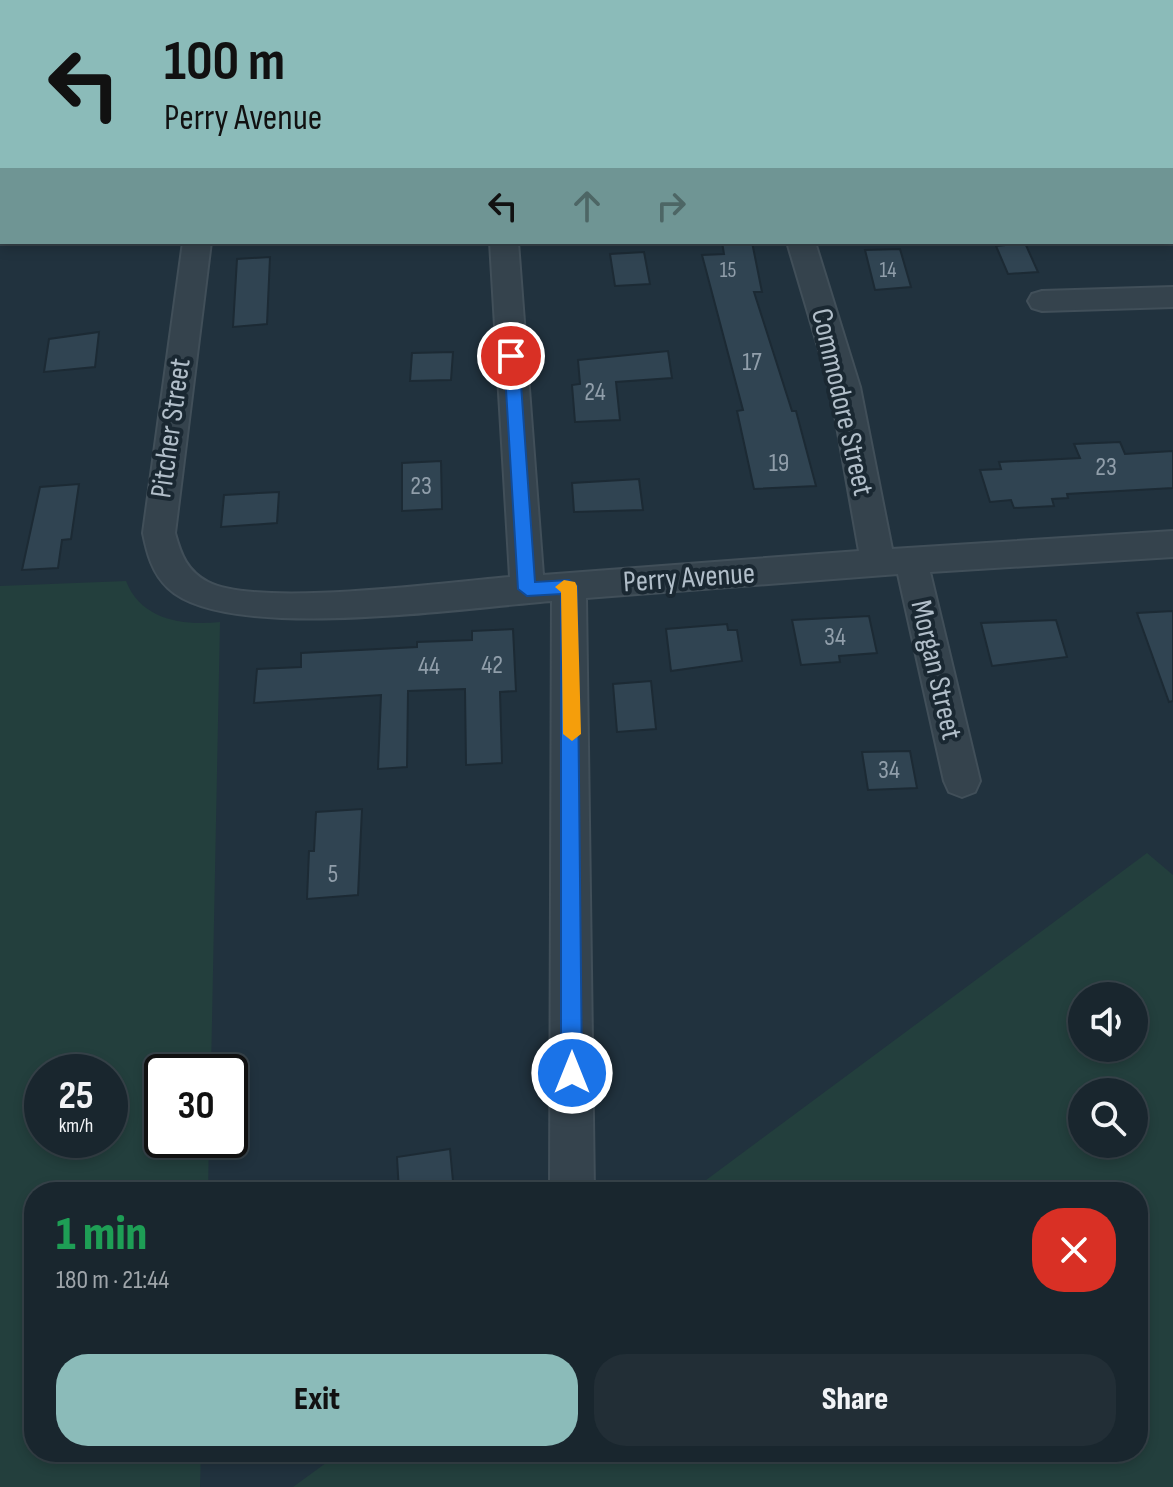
<!DOCTYPE html>
<meta charset="utf-8">
<style>
body{margin:0;font-family:"Sofia Sans Condensed",sans-serif;background:#222e36;color:#f1f3f6;height:100vh;display:flex;flex-direction:column;font-size:30px;white-space:nowrap}
*{box-sizing:border-box;margin:0}
p{font-size:26px;color:#9fa5aa}
.icon{flex:none;width:44px;height:44px;fill:none;stroke:currentColor;stroke-width:2;stroke-linecap:round;stroke-linejoin:round}
.map{position:relative;flex:1;overflow:hidden}
.drawer{position:absolute;left:24px;top:1182px;width:1124px;height:280px;display:flex;flex-direction:column;background:#19262e;border-radius:32px;box-shadow:0 4px 12px #0003,0 0 0 2px #37434a}
.drawer>*{flex:none}
.hud{position:absolute;left:0px;top:0px;width:1174px;height:244px;box-shadow:0 4px 12px #0003,0 0 0 2px #37434a;background:#8bbbb9;color:#111;overflow:hidden}
.fabs{position:absolute;left:1068px;top:982px;display:grid;gap:16px}
.fabs a{display:grid;place-items:center;width:80px;height:80px;border-radius:50%;background:#19262e;box-shadow:0 4px 12px #0003,0 0 0 2px #37434a;font-size:40px}
.speed{position:absolute;left:24px;top:1054px;display:flex;gap:16px;font-size:40px;font-weight:700;text-align:center}
.speed>*{display:grid;place-content:center;width:104px;height:104px;border-radius:50%;background:#19262e;box-shadow:0 4px 12px #0003,0 0 0 2px #37434a;line-height:1}
.speed small{font-size:20px;font-weight:400}
.speed .limit{border:4px solid #111;border-radius:12px;background:#fff;color:#111}
.pin{position:absolute;display:grid;place-items:center;width:68px;height:68px;color:#fff;margin:-34px;border:4px solid #fff;border-radius:50%;box-shadow:0 2px 8px #0007}
.me{position:absolute;width:88px;margin:-44px;rotate:0deg;stroke-linejoin:round;filter:drop-shadow(0 0 6px #0008)}
.turn{display:flex;align-items:center;gap:28px;height:168px;padding:0 32px;font-size:36px}
.turn .icon{width:104px;height:104px;stroke-width:2.5}
.turn b{display:block;font-size:56px;line-height:68px}
.lanes{display:flex;align-items:center;height:76px;padding:0 32px;background:#0003;justify-content:center;gap:40px;direction:ltr}
.lanes .off{opacity:.35}
.round{display:grid;place-items:center;flex:none;width:84px;height:84px;border-radius:32px;background:#222e36}
.summary{display:flex;align-items:center;justify-content:space-between;height:136px;padding:0 32px}
h1{font-size:48px;font-weight:800;line-height:60px;color:#1e9e55}
.button{display:flex;gap:16px;margin-top:auto;padding:16px 32px}
.button a{flex:1;height:92px;border-radius:32px;background:#8bbbb9;color:#111;font-size:32px;font-weight:800;line-height:92px;text-align:center}
.button a+a{background:#222e36;color:#f1f3f6}
.map>svg:first-child{display:block}
.green{fill:#233f3d;fill-rule:evenodd}
.building{fill:#304452;stroke:#1c2a34;stroke-width:2}
.lines{fill:none;stroke-linecap:round;stroke-linejoin:round}
.minor-casing{stroke:#414f59;stroke-width:4}
.minor{fill:#35434d;fill-rule:evenodd}
.route{fill:#1a73e8;stroke:#114b97;stroke-width:2}
.slow{fill:#f59e0b}
.labels{text-anchor:middle;dominant-baseline:central;stroke-width:8;stroke-linejoin:round;paint-order:stroke}
.far-number-label{font-size:22px;fill:#909eaa}
.number-label{font-size:26px;fill:#909eaa}
.street-label{font-size:30px;fill:#b1bec9;stroke:#1a2832}
</style>
<div class="map">
<svg width="1173" height="1487" viewBox="0 0 1173 1487">
<rect width="100%" height="100%" fill="#21323e"/>
<!-- green -->
<g class="green">
<path d="M126,581C141,620 183,626 220,622L211,1072H162V1140H209L208,1192H34V1452H201L200,1487H0V586ZM42,1072H110V1140H42Z"/>
<path d="M1147,853L1173,875V1487H293L341,1452H1138V1192H690ZM1134,996V1048H1082V996ZM1134,1092V1144H1082V1092Z"/>
</g>
<!-- building -->
<g class="building">
<polygon points="722,242 752,242 762,292 754,292 792,411 796,411 816,486 754,489 737,411 743,410 702,255 724,254"/>
<polygon points="1025,243 1038,272 1008,274 996,246"/>
<polygon points="900,249 911,287 875,290 865,250"/>
<polygon points="644,252 650,284 615,286 610,254"/>
<polygon points="270,257 267,324 233,327 237,259"/>
<polygon points="99,332 95,367 44,372 49,339"/>
<polygon points="668,351 672,378 616,382 620,420 575,422 572,385 580,384 578,360"/>
<polygon points="453,352 451,380 410,381 412,353"/>
<polygon points="1120,442 1125,454 1173,451 1173,488 1067,494 1068,498 1052,499 1054,506 1014,508 1011,500 990,502 980,470 1001,469 999,462 1080,458 1074,444"/>
<polygon points="441,461 442,509 402,511 402,463"/>
<polygon points="639,479 643,510 574,512 572,483"/>
<polygon points="79,484 71,539 62,540 58,568 22,570 40,487"/>
<polygon points="279,492 277,523 221,527 224,495"/>
<polygon points="1173,611 1173,701 1169,702 1137,613"/>
<polygon points="869,616 877,653 839,656 840,662 801,665 792,620"/>
<polygon points="1056,620 1067,657 992,666 981,623"/>
<polygon points="727,624 728,630 737,630 742,661 671,671 666,629"/>
<polygon points="513,629 516,691 500,692 502,763 466,765 465,689 408,691 407,767 378,769 381,695 254,703 257,669 301,667 301,653 417,647 417,642 472,640 472,631"/>
<polygon points="651,681 656,729 617,732 613,684"/>
<polygon points="910,751 917,788 868,790 862,752"/>
<polygon points="362,809 358,895 307,899 309,851 314,851 316,812"/>
<polygon points="450,1149 454,1192 399,1192 397,1157"/>
</g>
<g class="lines">
<defs>
<g id="minor">
<rect x="221" y="0" width="24" height="2"/>
<rect x="481" y="0" width="24" height="2"/>
<rect x="731" y="0" width="24" height="2"/>
<rect x="929" y="0" width="24" height="2"/>
<path d="M183,242H211L175,533C181,555 187,571 208,582C258,608 447,582 510,577L490,242H518L543,575L859,551L830,387L787,242H815L860,387L892,549L1173,531V557L930,572L980,781L975,792L962,797L949,792L944,781L898,574L586,598L594,1192H550L552,601C469,607 226,644 168,588C152,573 147,553 143,533Z"/>
<polygon points="1173,287 1173,307 1042,311 1032,308 1028,301 1032,294 1042,291"/>
</g>
</defs>
<!-- minor casing -->
<use href="#minor" class="minor-casing"/>
<!-- minor -->
<use href="#minor" class="minor"/>
</g>
<!-- route -->
<polygon class="route" points="511,351 519,356 535,582 569,580 577,586 582,1073 579,1080 572,1083 564,1080 561,1073 561,594 527,596 518,589 504,356"/>
<!-- slow -->
<polygon class="slow" points="564,580 575,582 577,586 581,734 572,741 563,734 561,592 555,587"/>
<g class="labels">
<!-- far-number labels -->
<g class="far-number-label">
<text x="728" y="270">15</text>
<text x="888" y="270">14</text>
</g>
<!-- number labels -->
<g class="number-label">
<text x="752" y="362">17</text>
<text x="595" y="392">24</text>
<text x="779" y="463">19</text>
<text x="1106" y="467">23</text>
<text x="421" y="486">23</text>
<text x="835" y="637">34</text>
<text x="492" y="665">42</text>
<text x="429" y="666">44</text>
<text x="889" y="770">34</text>
<text x="333" y="874">5</text>
</g>
<!-- street labels -->
<g class="street-label">
<text transform="translate(842 402) rotate(77)">Commodore Street</text>
<text transform="translate(171 428) rotate(-82)">Pitcher Street</text>
<text transform="translate(689 578) rotate(-4)">Perry Avenue</text>
<text transform="translate(936 670) rotate(77)">Morgan Street</text>
</g>
</g>
</svg>
<div class="fabs">
<a><svg class="icon" aria-label="sound" viewBox="0 0 24 24"><path d="M4 9h4l5-4v14l-5-4H4zM17 9q2 3 0 6"/></svg></a>
<a><svg class="icon" aria-label="search" viewBox="0 0 24 24"><circle cx="10" cy="10" r="6"/><path d="M15 15l6 6"/></svg></a>
</div>
<div class="speed"><div>25<small>km/h</small></div><div class="limit">30</div></div>
<div class="pin" style="left:511px;top:356px;background:#d93025"><svg class="icon" aria-label="arrive" viewBox="0 0 24 24"><path d="M6 21V4h12l-3 4 3 4H6"/></svg></div>
<svg class="me" style="left:572px;top:1073px" viewBox="-20 -20 40 40"><circle r="17" fill="#1a73e8" stroke="#fff" stroke-width="3"/><path d="M0-11L8 9 0 5-8 9z" fill="#fff"/></svg>
<div class="hud">
<div class="turn"><svg class="icon" aria-label="left" viewBox="0 0 24 24"><path d="M17 20v-9H6M10 6l-5 5 5 5"/></svg><div><b>100 m</b>Perry Avenue</div></div>
<div class="lanes"><svg class="icon" aria-label="left" viewBox="0 0 24 24"><path d="M17 20v-9H6M10 6l-5 5 5 5"/></svg><svg class="icon off" aria-label="ahead" viewBox="0 0 24 24"><path d="M12 20V5M6 11l6-6 6 6"/></svg><svg class="icon off" aria-label="right" viewBox="0 0 24 24"><path d="M7 20v-9h11M14 6l5 5-5 5"/></svg></div>
</div>
<section class="drawer">
<div class="summary"><div><h1>1 min</h1><p>180 m · 21:44</p></div><a class="round" style="background:#d93025;color:#fff"><svg class="icon" aria-label="close" viewBox="0 0 24 24"><path d="M6 6l12 12M18 6L6 18"/></svg></a></div>
<div class="button"><a>Exit</a><a>Share</a></div>
</section>
</div>
